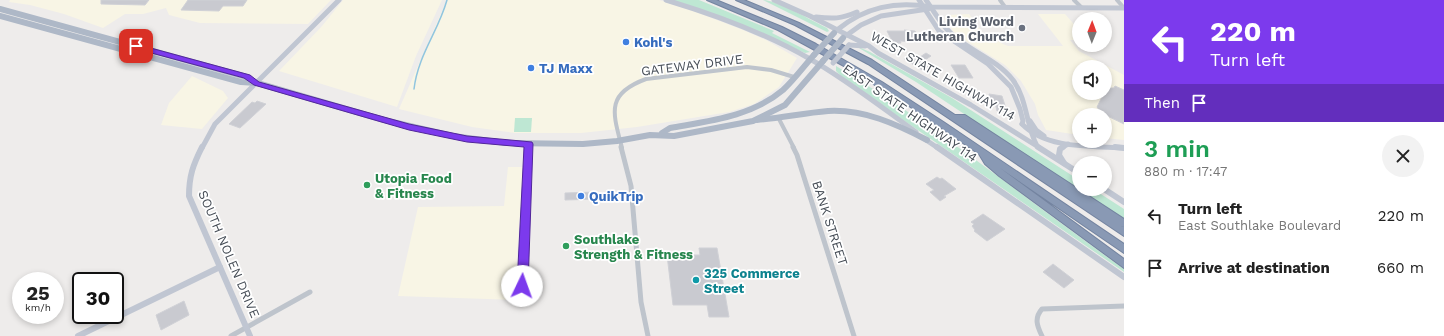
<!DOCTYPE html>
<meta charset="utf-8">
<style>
body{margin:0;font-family:"Work Sans",sans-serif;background:#f2f2f2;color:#222;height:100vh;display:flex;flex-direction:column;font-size:15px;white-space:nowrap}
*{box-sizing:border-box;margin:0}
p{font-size:13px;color:#767676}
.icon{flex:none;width:22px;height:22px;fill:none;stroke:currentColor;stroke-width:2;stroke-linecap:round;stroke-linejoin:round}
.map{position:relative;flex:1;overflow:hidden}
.panel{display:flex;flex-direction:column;background:#fff;width:320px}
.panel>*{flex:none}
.hud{background:#7c3aed;color:#fff;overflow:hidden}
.needle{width:26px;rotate:1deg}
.fabs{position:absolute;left:1072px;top:12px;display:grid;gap:8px}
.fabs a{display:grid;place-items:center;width:40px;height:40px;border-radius:50%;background:#fff;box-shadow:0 2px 6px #0003;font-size:20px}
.speed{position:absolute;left:12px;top:272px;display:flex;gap:8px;font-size:20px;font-weight:700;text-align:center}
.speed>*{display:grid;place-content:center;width:52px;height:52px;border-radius:50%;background:#fff;box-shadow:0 2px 6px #0003;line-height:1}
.speed small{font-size:10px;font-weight:400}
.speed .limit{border:2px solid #111;border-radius:6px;background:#fff;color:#111}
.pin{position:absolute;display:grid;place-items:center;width:34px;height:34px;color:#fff;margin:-17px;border-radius:8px;box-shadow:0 2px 6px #0006}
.me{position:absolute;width:44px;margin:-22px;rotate:3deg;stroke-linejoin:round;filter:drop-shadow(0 0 3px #0008)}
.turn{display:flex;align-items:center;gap:14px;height:84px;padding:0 20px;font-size:18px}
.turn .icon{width:52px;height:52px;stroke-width:2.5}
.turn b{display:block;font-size:28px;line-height:34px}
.then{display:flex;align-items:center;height:38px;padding:0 20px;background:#0003;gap:8px;font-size:15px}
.round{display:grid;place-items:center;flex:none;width:42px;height:42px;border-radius:21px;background:#f2f2f2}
.headline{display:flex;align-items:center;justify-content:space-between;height:68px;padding:0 20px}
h1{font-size:24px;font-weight:600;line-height:30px;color:#1e9e55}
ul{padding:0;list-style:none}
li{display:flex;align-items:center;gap:12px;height:52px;padding:0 20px}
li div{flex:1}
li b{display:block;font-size:15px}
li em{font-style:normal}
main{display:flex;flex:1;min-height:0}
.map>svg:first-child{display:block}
.commercial{fill:#f8f5e5;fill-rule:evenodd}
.green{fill:#bee7d3}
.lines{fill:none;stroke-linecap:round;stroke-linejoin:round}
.stream{stroke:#90c5df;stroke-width:1.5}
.building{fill:#c9cad0;stroke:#d0d1d6}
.highway-casing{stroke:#7484a0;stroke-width:2}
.street-far1{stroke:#bec4cc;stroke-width:4}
.street{stroke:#bec4cc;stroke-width:5}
.secondary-far1{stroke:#c0c6d2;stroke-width:5}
.secondary{stroke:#c0c6d2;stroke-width:6}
.primary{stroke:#aeb8c7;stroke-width:6}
.highway{fill:#8999b4;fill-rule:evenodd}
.secondary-bridge{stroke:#c0c6d2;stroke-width:5}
.primary-bridge{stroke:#aeb8c7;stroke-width:6}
.route{fill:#7c3aed;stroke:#51269a}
.worship-dot{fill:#6b7280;stroke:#fff;stroke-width:1.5}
.shop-dot{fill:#3f7fe0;stroke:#fff;stroke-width:1.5}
.leisure-dot{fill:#2e9e5b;stroke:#fff;stroke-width:1.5}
.culture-dot{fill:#0f9aa8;stroke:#fff;stroke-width:1.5}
.labels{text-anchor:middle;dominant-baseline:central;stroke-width:3.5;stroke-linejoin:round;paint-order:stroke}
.worship-label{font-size:13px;font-weight:bold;fill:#5b616d;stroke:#fff;text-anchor:end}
.shop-label{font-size:13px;font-weight:bold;fill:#366cbe;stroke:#fff;text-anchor:start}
.street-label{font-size:13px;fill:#464d56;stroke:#fff}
.leisure-label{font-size:13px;font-weight:bold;fill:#27864d;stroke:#fff;text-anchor:start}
.culture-label{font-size:13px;font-weight:bold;fill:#0d838f;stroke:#fff;text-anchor:start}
</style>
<main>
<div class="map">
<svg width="1124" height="336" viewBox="0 0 1124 336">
<rect width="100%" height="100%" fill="#eeeceb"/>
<!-- commercial -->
<g class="commercial">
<polygon points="10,0 331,0 308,24 200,23 169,15 166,8 143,14 125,14 103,28 64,14 30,5 9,2"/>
<polygon points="343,0 442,0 416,56 397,107 279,71 322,26"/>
<polygon points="447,0 659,0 696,12 743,30 766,40 797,58 779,87 754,104 729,112 637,127 581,133 515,133 472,127 399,109"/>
<path d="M969,14L982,32L1003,44L1008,46H1063L1038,14H1065L1079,30V40H1070L1079,51L1124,75V140L1105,138V115H1079V135L1046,130L1038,115L1035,104L1021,81L1005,65L965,40L953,31L945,19V16L948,15ZM1079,67H1105V93H1079Z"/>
<polygon points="192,76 223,91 228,98 202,129 161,125 169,103"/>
<polygon points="508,167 523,167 514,300 398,296 418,207 504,206"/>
</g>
<!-- green -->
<g class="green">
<polygon points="672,0 699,0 774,31 772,33 810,52 805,53 781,42"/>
<path d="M763,0C778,0 812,21 827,28L829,31L827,32Z"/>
<polygon points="859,48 861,48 870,52 952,98 1079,180 1079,189 1093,189 1124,209 1124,220 916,82"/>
<path d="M836,66C937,126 1028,201 1124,269V272L845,80L836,71Z"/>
<polygon points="515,118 532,118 531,132 514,132"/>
</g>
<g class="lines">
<!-- stream -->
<path class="stream" d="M414,89C418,55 438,32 447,0"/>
</g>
<!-- building -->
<g class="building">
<polygon points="101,0 149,0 145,5 101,4"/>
<polygon points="188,0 247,0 243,6 223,6 219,11 181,10"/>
<polygon points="904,30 915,31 921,42 900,41 901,43 896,43 892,41 887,31 905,31"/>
<polygon points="913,53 920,57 926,53 931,56 925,60 933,64 924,71 904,59"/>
<polygon points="951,65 965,65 973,78 959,78"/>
<polygon points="1108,85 1108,90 1109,88 1114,88 1115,86 1124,90 1124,124 1099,112 1100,111 1097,107"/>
<polygon points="989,94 1002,96 1007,112 997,111 995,102 991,102"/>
<polygon points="257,101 266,104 240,128 229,124 252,102 255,103"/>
<polygon points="937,177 940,179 942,178 956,189 944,196 946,197 940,201 930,192 934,190 926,184"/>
<polygon points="597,192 598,199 565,200 565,193"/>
<polygon points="983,214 1005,229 987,241 974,231 975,230 972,226 974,224 971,222"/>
<polygon points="699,248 717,248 729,317 709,317 707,305 673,305 667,255 700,255"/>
<polygon points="1053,264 1074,280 1064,288 1043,272"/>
<polygon points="184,301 189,315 161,330 156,315"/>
</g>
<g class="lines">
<defs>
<g id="highway">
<polygon points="707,0 716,0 782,27 816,44 882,82 945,123 1124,244 1124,253 1000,168 1124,259 1124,268 999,176 985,164 979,154 909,106 844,66 778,30"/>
<polygon points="736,0 744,0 799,23 872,60 955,115 965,115 1124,219 1124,227 1121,226 1124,227 1124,236 868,64 795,25"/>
</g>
</defs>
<!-- highway casing -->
<use href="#highway" class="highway-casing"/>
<!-- street-far1 -->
<g class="street-far1">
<polyline points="1000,0 1005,7"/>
<polyline points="1074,0 1082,8"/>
<polyline points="1117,0 1124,8"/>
<polyline points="779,119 794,148"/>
<polyline points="529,148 529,144"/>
<path d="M622,148C613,113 605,94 646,79L747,67L771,70L794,77"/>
</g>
<!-- street -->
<g class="street">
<polyline points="621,147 631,186 641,302 648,336"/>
<polyline points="793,147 797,155 854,336"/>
<polyline points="522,304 529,147"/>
<polyline points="231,336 310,292"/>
<path d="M1042,336C1037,326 1034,318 1042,309L1124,306"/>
</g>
<!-- secondary-far1 -->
<g class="secondary-far1">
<path d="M666,0C716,15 765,33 810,59C847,80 881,107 916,132"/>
<polyline points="774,0 810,16 869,46 878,53 971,105 1040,148"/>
<polyline points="919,0 939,31 988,64 1011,87 1020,109 1023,121 1022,124"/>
<path d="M926,0C935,13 943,28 956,38C975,53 998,61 1013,80C1027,99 1026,125 1037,146"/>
<path d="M816,17C833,19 841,19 857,12"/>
<path d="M837,30C865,7 895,1 931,7L1124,8"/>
<polyline points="847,35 861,25 881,16 928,9"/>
<polyline points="849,45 865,46"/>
<polyline points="1030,121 1036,130 1044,136"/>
<path d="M1022,124C1046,149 1091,146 1124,148"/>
<polyline points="923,138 938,148"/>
<polyline points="202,148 215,124 339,0"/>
<polyline points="1061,148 1068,144"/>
</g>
<!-- secondary -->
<g class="secondary">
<path d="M202,147C193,165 189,176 189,196L250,336"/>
<polyline points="937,147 1124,277"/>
<polyline points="1038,147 1079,173"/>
<polyline points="1063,147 1060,149 1059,155 1064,163"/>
<polyline points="1115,147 1124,148"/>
<polyline points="1104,189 1124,202"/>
<polyline points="78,336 220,267"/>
</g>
<!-- primary -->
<g class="primary">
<polyline points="0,9 247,77 256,83"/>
<polyline points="0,16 241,82 257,83 384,120 453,136 506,143 583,144 617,141 650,135 674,136 753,121 785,105 823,61"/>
<path d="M757,120C781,118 804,113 828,111C864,109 896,124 927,140"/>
<path d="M662,133L670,128C709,121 751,117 783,90C794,80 804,66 814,55"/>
</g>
<!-- highway -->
<use href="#highway" class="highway"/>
<!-- secondary-bridge -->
<polyline class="secondary-bridge" points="833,63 849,45"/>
<!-- primary-bridge -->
<g class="primary-bridge">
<polyline points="814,55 834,33"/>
<polyline points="823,61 843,38"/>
</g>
</g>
<!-- route -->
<polygon class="route" points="136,44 250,75 259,82 409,124 467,136 532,142 533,144 528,286 526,290 522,291 519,290 517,286 524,147 467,142 409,130 254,85 244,78 133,48 133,45"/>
<!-- markers -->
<circle class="worship-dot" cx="1022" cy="28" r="4"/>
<g class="shop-dot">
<circle cx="626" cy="42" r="4"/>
<circle cx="531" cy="68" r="4"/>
<circle cx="581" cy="196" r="4"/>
</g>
<g class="leisure-dot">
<circle cx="367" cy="185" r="4"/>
<circle cx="566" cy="246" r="4"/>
</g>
<circle class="culture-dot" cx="696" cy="280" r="4"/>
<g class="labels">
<!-- worship labels -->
<g class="worship-label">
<text x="1014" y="21">Living Word<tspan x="1014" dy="15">Lutheran Church</tspan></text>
</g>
<!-- shop labels -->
<g class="shop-label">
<text x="634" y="42">Kohl's</text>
<text x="539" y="68">TJ Maxx</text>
<text x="589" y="196">QuikTrip</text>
</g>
<!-- street labels -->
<g class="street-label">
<text transform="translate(692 65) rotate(-7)">GATEWAY DRIVE</text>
<text transform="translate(943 76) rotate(30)">WEST STATE HIGHWAY 114</text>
<text transform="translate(910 113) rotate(35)">EAST STATE HIGHWAY 114</text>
<text transform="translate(830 223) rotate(72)">BANK STREET</text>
<text transform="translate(229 254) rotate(67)">SOUTH NOLEN DRIVE</text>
</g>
<!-- leisure labels -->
<g class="leisure-label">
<text x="375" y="178">Utopia Food<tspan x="375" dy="15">&amp; Fitness</tspan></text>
<text x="574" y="239">Southlake<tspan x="574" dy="15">Strength &amp; Fitness</tspan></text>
</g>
<!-- culture labels -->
<g class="culture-label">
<text x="704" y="273">325 Commerce<tspan x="704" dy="15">Street</tspan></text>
</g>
</g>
</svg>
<div class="fabs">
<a><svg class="needle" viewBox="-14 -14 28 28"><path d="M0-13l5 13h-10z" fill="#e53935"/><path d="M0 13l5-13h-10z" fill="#767676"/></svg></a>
<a><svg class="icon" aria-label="sound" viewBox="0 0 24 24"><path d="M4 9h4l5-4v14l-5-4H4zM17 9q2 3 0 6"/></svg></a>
<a>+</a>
<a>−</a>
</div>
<div class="speed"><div>25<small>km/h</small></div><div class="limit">30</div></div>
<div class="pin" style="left:136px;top:46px;background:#d93025"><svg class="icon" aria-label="arrive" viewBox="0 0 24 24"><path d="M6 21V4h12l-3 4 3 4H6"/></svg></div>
<svg class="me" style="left:522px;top:286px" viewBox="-20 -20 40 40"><circle r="19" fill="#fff"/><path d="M0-13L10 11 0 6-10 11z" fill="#7c3aed"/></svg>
</div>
<section class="panel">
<div class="hud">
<div class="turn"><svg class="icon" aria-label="left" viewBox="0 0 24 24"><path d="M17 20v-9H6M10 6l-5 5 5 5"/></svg><div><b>220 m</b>Turn left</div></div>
<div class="then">Then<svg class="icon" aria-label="arrive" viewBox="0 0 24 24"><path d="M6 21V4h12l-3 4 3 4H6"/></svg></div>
</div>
<div class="headline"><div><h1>3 min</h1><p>880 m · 17:47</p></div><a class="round"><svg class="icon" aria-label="close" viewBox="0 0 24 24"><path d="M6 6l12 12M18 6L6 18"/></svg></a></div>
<ul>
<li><svg class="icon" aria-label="left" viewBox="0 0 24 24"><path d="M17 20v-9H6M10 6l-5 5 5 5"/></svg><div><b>Turn left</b><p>East Southlake Boulevard</p></div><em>220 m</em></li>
<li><svg class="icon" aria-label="arrive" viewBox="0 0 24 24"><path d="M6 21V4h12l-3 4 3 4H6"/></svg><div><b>Arrive at destination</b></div><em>660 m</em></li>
</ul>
</section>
</main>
